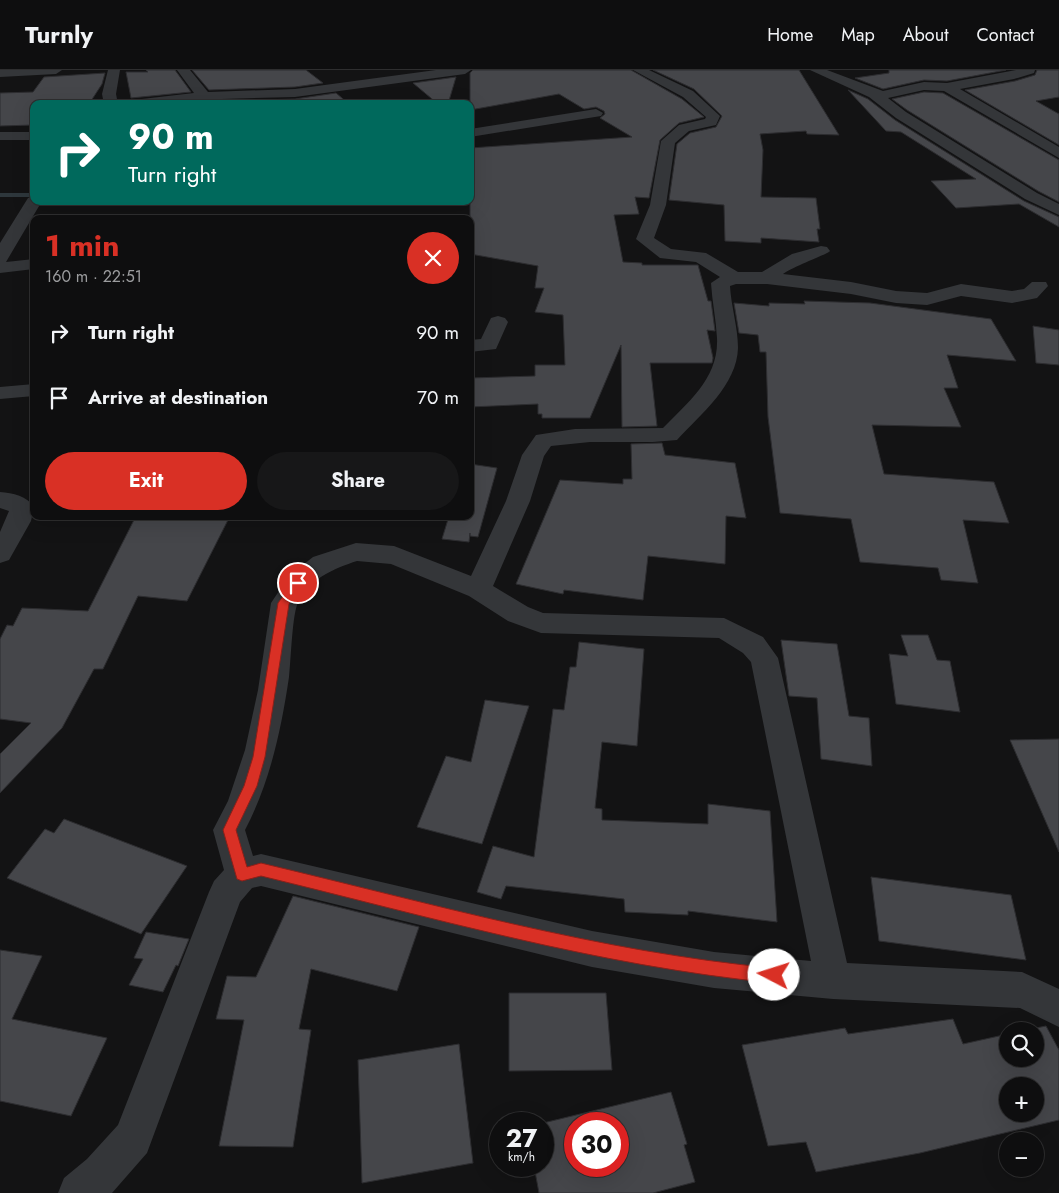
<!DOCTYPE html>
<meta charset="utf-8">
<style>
body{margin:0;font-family:Jost,sans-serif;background:#171718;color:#f1f3f6;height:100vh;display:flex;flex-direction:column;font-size:19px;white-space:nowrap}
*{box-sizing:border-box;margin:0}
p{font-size:16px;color:#9b9c9e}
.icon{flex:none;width:28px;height:28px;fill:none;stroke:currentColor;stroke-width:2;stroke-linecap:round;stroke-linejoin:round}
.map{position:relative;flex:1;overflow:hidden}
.drawer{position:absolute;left:30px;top:145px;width:444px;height:305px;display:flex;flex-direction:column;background:#0e0e0f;border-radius:10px;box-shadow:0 5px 20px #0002,0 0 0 1px #2e2e2f}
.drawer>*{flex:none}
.banner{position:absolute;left:30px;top:30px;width:444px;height:105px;border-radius:10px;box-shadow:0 5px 20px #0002,0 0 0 1px #2e2e2f;background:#00695c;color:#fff;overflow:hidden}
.fabs{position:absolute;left:999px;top:952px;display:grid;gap:10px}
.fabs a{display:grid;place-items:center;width:45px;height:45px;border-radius:50%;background:#0e0e0f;box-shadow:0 5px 20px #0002,0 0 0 1px #2e2e2f;font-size:25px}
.speed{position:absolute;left:489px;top:1042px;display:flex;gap:10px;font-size:25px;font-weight:700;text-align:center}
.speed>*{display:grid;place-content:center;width:65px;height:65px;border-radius:50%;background:#0e0e0f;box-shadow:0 5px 20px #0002,0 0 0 1px #2e2e2f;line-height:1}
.speed small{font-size:12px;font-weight:400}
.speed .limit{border:8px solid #d22;background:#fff;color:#111}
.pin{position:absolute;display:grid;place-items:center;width:42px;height:42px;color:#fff;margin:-21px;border:2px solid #fff;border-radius:50%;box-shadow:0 1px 5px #0007}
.me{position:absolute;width:55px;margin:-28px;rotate:275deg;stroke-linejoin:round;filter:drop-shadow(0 0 4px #0008)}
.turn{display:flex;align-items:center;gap:18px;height:105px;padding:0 15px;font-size:22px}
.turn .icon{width:65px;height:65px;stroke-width:2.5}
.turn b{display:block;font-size:35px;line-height:42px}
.round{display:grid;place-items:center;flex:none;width:52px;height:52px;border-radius:26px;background:#171718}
.overview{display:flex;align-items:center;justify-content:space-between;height:85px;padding:0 15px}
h1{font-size:30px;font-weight:700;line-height:38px;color:#d93025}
.primary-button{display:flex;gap:10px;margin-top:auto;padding:10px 15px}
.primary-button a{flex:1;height:58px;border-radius:30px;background:#d93025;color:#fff;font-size:20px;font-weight:700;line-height:58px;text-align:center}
.primary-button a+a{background:#171718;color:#f1f3f6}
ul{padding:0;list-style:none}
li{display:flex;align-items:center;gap:15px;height:65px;padding:0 15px}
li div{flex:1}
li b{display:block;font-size:19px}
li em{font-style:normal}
header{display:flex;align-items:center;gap:30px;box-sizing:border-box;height:70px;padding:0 25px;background:#0e0e0f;border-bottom:1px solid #2e2e2f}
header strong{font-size:24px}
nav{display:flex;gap:28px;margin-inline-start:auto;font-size:18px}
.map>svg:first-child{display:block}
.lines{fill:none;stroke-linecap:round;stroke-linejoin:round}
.stream{fill:#2e373c;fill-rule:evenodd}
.building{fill:#45464a;stroke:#2d2d30;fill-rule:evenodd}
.street{fill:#343639;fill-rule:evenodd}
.route{fill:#d93025;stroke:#8d1f18}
</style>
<header>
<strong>Turnly</strong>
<nav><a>Home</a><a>Map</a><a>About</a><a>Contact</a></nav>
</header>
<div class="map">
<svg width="1059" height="1123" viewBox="0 0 1059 1123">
<rect width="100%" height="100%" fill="#131314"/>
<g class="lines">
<!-- stream -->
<rect class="stream" x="0" y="123" width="34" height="4"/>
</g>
<!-- building -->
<g class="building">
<polygon points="146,0 175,0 191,22 131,28 126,2 148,2"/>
<polygon points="192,0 306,0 323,13 295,17 209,20"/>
<polygon points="473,0 631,0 682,29 704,47 679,53 660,70 649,128 635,127 639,144 614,145 623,192 642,193 642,195 698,195 708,231 711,231 715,261 707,260 713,288 712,293 650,293 657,356 622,357 621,275 590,348 542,348 542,344 538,344 538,334 470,337 470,308 535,306 535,295 565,295 563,245 535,242 544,218 535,218 538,196 470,184 470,78 632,67 600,48 605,44 604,41 596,37 584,39 559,24 470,40 470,3"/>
<polygon points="653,0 799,0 839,65 807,64 806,61 760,64 763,80 761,127 816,128 820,159 817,159 819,172 761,168 761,173 725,171 724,135 669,130 677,74 690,63 716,57 722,46 694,19"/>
<polygon points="889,0 1006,0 947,11 924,10 883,19 855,8 889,3"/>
<polygon points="1037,0 1059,0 1059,27 1036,31 1059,44 1059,75 965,20 1015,11 1035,5"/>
<polygon points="105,3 102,14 89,34 34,34 34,55 0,56 0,23 33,22 44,7"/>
<polygon points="456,7 448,34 438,34 413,13"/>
<polygon points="848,20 868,29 895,50 1024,131 1059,147 1059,157 1019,134 956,138 931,111 976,109 901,62 886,61"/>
<polygon points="924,22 943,23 1059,90 1059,132 1038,121 907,40 892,29"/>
<polygon points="336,23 349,34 225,34 224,31 295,29"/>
<polygon points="804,231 870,233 991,249 1016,291 947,285 958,318 944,318 961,357 872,355 884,404 994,412 1009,453 963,450 978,513 941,510 938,498 860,492 851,449 780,443 768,347 766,282 760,282 758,265 739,263 734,233 769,236 769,233 805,234"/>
<polygon points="1033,256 1059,260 1059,295 1036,293"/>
<polygon points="662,373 665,385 735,393 746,448 726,446 725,494 648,486 643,530 564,520 563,524 516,514 560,410 623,414 623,409 632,409 631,374"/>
<polygon points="470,394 497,398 478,467 470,466 470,463 469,472 442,469 449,446 470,446"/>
<polygon points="136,446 230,446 187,531 138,526 103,599 94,599 62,658 0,723 0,684 31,653 0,649 0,569 7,555 13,556 22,538 88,541"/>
<polygon points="901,565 928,565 937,590 950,591 960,642 896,634 889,584 908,586"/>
<polygon points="781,570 837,574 849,646 869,648 872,696 821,689 817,628 789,626"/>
<polygon points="579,572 644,579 637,676 602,672 595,738 602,739 602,750 708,754 708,734 770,741 777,852 688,841 688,845 625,842 624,829 506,816 501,829 477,822 493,776 534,787 553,639 564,640 570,597 576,597"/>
<polygon points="485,630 529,636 482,774 417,757 446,686 471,692"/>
<polygon points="1059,669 1059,782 1010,670"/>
<polygon points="64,749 187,796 141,864 7,808 45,759 54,763"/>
<polygon points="871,807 1011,825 1026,890 879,871"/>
<polygon points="293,826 419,857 397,921 311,899 299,959 311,960 293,1077 219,1076 244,950 216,949 227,906 256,907"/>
<polygon points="146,862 189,869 178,896 176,895 163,922 129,915 143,889 134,888"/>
<polygon points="0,880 42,886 12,949 107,968 71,1046 0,1031"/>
<polygon points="509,923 606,923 612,1000 509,1001"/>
<path d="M953,949L963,974L1008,964V989H1035V961H1021L1046,956L1059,980V1050L920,1083L816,1102L806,1072L768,1076L742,975L845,958L848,964ZM1008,1016H1035V1044H1008Z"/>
<polygon points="459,974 473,1093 362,1113 358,990"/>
<path d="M671,1022L687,1074L684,1075L695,1112L653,1123H539L534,1096H542V1054H539ZM575,1054H618V1096H575Z"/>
</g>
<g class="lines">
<!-- street -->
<g class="street">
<polygon points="0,0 62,0 56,4 0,7"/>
<polygon points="108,0 120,0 116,24 118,34 104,34 102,24"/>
<path d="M177,0H190L208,22L295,19L436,0H471L465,4L295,27L222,29L223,34C214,34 207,30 199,31C175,32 151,34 126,34L133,30L194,23Z"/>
<path d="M633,0H649L693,21L720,46L716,55L689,61L675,73L666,135L654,168L671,179L706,183L738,202H762L792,184L821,176L827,177L830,181C828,184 792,197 783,204L851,212L896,221L927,223L961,214L1012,221L1024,219L1032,212H1046L1048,216L1037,228L1012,233L961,226L927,235L896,233L851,224L767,214H736L730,216C731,236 738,257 738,278C737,315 701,344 677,370L653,372H590L551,376L544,386L530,431L493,516L528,537L543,543L724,548L763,567L778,588L847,893L1022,902L1059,919V957L1020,938L833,929L714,918L592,897L261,816L252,818L240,832L147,1083L112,1123H58L64,1108L87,1089L118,1055L209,822L214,811L224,800L213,760L228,731L245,680L258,620L271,533L289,506L313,487L356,473L394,476L471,506L506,431L522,385L536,365L575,359L663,358C688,332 719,308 717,268C716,249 712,231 711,213L720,207L696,192L660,188L636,169L650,135L661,71L679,55L705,49L706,47L683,27ZM357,491L391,494L469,526L508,551L541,563L719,568L743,583L751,592L811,891L714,882L592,861L261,784L253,786L245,760C270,712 281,661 289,607C291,589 292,550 297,535C306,510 335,498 357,491Z"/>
<polygon points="810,0 827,0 883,21 924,12 947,13 1016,0 1035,0 1034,3 1014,9 960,19 1059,77 1059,88 944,21 924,20 888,28 906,42 1037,123 1059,134 1059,145 1025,129 896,48 869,27"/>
<polygon points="596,39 603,43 601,46 470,67 470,59"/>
<rect x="0" y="62" width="34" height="8"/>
<polygon points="34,126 34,131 42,131 6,192 34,189 34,199 0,203 0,173 28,128"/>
<polygon points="498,246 505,248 508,252 496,279 470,282 470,270 481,269 491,248"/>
<polygon points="34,314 34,326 0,329 0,317"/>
<path d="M0,422C13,423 27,426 34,437L31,451L9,490L0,493V462L9,441L0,438Z"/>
</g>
</g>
<!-- route -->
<path class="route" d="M298,509L304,513L289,534L265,687L257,716L236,760L247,797L261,793C430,833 600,882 774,898L779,900L781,905L779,911L774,913C599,896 430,847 261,806L242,811L237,809L223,760L244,716L253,687L278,533L294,511Z"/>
</svg>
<div class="fabs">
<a><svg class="icon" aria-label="search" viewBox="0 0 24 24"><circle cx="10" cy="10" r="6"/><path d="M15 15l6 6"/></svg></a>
<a>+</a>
<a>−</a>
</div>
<div class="speed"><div>27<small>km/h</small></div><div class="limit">30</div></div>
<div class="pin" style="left:298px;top:513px;background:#d93025"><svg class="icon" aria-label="arrive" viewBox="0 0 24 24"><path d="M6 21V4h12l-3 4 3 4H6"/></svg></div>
<svg class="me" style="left:774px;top:905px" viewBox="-20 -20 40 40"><circle r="19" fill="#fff"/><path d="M0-13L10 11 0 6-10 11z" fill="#d93025"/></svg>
<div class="banner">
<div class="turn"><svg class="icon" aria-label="right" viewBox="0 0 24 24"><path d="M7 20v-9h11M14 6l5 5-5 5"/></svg><div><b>90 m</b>Turn right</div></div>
</div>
<section class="drawer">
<div class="overview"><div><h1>1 min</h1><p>160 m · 22:51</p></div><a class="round" style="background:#d93025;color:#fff"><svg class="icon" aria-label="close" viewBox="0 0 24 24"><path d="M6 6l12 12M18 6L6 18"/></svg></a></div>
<ul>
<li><svg class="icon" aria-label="right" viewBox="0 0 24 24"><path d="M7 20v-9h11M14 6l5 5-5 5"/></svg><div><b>Turn right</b></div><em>90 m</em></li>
<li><svg class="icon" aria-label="arrive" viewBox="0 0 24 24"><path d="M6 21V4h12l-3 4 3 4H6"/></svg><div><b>Arrive at destination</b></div><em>70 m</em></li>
</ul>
<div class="primary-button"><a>Exit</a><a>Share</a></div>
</section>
</div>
